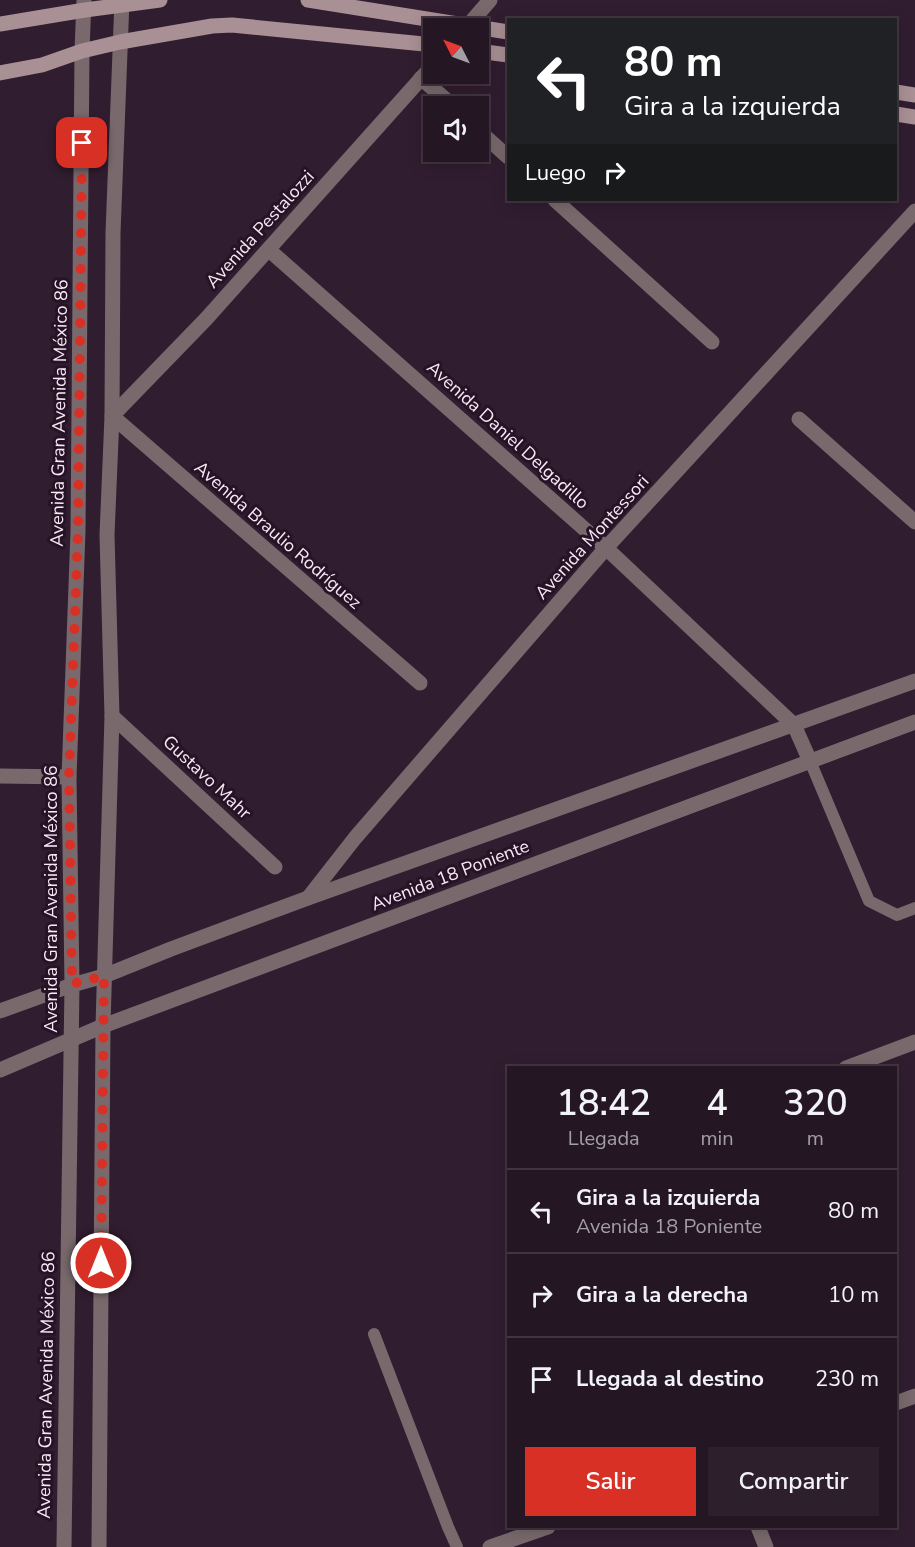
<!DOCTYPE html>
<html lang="es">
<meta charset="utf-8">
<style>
body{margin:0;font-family:"Nunito Sans",sans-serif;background:#2d1f2c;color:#f1f3f6;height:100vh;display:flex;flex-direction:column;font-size:22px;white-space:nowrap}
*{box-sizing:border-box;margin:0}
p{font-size:20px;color:#a39fa6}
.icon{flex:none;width:33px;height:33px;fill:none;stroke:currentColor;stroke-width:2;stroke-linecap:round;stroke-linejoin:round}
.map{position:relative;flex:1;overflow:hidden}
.side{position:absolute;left:507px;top:1066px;width:390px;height:462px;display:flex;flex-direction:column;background:#251624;border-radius:0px;box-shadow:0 3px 15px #0003,0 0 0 2px #423541}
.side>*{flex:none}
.guide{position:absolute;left:507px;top:18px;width:390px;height:183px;border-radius:0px;box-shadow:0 3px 15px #0003,0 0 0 2px #423541;background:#202124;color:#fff;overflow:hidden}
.needle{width:39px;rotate:312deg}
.buttons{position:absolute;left:423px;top:18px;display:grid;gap:12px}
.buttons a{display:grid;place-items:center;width:66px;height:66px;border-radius:0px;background:#251624;box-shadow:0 3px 15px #0003,0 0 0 2px #423541;font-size:30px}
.pin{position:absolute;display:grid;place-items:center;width:51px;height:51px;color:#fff;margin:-26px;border-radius:12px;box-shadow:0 3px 9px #0006}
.me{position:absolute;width:66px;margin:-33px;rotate:0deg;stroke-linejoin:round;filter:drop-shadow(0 0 4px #0008)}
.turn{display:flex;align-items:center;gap:21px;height:126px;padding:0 18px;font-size:27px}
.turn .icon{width:78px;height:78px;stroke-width:2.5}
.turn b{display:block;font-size:42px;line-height:51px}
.then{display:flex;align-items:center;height:57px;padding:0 18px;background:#0003;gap:12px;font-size:22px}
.eta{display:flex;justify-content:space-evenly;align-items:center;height:102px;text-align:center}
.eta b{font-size:36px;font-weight:600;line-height:42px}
.button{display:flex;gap:12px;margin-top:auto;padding:12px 18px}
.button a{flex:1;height:69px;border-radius:0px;background:#d93025;color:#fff;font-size:24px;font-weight:600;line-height:69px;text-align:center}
.button a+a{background:#2d1f2c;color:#f1f3f6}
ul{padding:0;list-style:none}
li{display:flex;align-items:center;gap:18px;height:84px;padding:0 18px;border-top:2px solid #423541}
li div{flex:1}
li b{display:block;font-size:22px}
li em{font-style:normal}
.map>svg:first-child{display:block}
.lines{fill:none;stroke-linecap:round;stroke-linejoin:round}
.service{stroke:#79696c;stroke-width:12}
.minor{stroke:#79696c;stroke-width:15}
.tertiary{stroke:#79696c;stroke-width:15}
.secondary{stroke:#a99094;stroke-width:15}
.route{stroke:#d93025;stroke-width:10;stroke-dasharray:0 18}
.labels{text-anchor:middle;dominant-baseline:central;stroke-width:6;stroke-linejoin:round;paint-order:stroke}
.street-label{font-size:18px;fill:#f7e9f6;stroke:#271326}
</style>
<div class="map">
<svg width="915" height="1547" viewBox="0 0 915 1547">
<rect width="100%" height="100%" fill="#311d30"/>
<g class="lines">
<!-- service -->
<g class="service">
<polyline points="810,761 869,901 897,915 915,908"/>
<polyline points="374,1334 448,1527 457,1547"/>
</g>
<!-- minor -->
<g class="minor">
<polyline points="466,28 490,0"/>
<polyline points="421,78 453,106"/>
<polyline points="478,130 508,157"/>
<polyline points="555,200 712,342"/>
<polyline points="269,250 606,548 794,725 810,761"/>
<polyline points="799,419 915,522"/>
<polyline points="420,683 112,416 206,319 434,64"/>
<polyline points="112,716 275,867"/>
<polyline points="0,776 69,777"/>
<polyline points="308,898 355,838 606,548 915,211"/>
<polyline points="846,1068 915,1042"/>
<polyline points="896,1403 915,1396"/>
<polyline points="758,1527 766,1547"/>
<polyline points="490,1547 548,1527"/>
</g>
<!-- tertiary -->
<g class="tertiary">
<polyline points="0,1011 72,985 104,976 171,949 308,898 915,681"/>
<polyline points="0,1070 103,1026 915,722"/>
<polyline points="64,1547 72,985 69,777 78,531 82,51 84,0"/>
<polyline points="99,1547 103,1026 112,716 107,535 112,416 113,233 122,0"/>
</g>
<!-- secondary -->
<g class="secondary">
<polyline points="308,0 508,32"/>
<polyline points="0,24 85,10 160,0"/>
<polyline points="478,51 508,55"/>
<polyline points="0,73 42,65 82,51 120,42 212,26 232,25 434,45"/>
<polyline points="896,92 915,95"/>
<polyline points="896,114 915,117"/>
</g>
</g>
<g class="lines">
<!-- route -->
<polyline class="route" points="82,143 78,531 69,777 72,984 104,976 101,1263"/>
</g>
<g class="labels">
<!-- street labels -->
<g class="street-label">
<text transform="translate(260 229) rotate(-48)">Avenida Pestalozzi</text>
<text transform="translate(59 413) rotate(-89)">Avenida Gran Avenida México 86</text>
<text transform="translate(508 435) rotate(42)">Avenida Daniel Delgadillo</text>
<text transform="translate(278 535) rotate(41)">Avenida Braulio Rodríguez</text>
<text transform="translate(592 537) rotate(-48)">Avenida Montessori</text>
<text transform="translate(207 777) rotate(43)">Gustavo Mahr</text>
<text transform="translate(450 875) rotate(-21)">Avenida 18 Poniente</text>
<text transform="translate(51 899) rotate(-90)">Avenida Gran Avenida México 86</text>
<text transform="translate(46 1385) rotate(-89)">Avenida Gran Avenida México 86</text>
</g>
</g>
</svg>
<div class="buttons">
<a><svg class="needle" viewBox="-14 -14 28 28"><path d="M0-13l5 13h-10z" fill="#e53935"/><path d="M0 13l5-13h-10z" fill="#a39fa6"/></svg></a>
<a><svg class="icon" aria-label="sound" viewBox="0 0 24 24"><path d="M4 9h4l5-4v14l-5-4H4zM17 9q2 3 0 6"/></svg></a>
</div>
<div class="pin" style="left:82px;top:143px;background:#d93025"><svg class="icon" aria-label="arrive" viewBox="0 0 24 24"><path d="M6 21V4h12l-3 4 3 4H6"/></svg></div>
<svg class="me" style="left:101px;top:1263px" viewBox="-20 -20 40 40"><circle r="17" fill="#d93025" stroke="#fff" stroke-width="3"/><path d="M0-11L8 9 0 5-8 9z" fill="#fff"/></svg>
<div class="guide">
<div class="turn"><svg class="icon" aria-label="left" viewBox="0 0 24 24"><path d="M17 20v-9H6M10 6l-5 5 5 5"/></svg><div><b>80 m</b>Gira a la izquierda</div></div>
<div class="then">Luego<svg class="icon" aria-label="right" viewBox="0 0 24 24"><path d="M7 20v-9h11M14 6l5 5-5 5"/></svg></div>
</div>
<section class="side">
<div class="eta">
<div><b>18:42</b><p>Llegada</p></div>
<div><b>4</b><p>min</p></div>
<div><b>320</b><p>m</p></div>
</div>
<ul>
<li><svg class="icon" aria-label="left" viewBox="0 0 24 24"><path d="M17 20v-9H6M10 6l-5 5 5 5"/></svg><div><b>Gira a la izquierda</b><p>Avenida 18 Poniente</p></div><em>80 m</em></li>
<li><svg class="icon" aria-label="right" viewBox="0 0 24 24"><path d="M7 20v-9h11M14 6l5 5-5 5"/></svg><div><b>Gira a la derecha</b></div><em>10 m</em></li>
<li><svg class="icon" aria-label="arrive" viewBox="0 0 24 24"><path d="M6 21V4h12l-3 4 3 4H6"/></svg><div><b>Llegada al destino</b></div><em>230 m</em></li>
</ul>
<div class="button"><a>Salir</a><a>Compartir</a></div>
</section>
</div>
